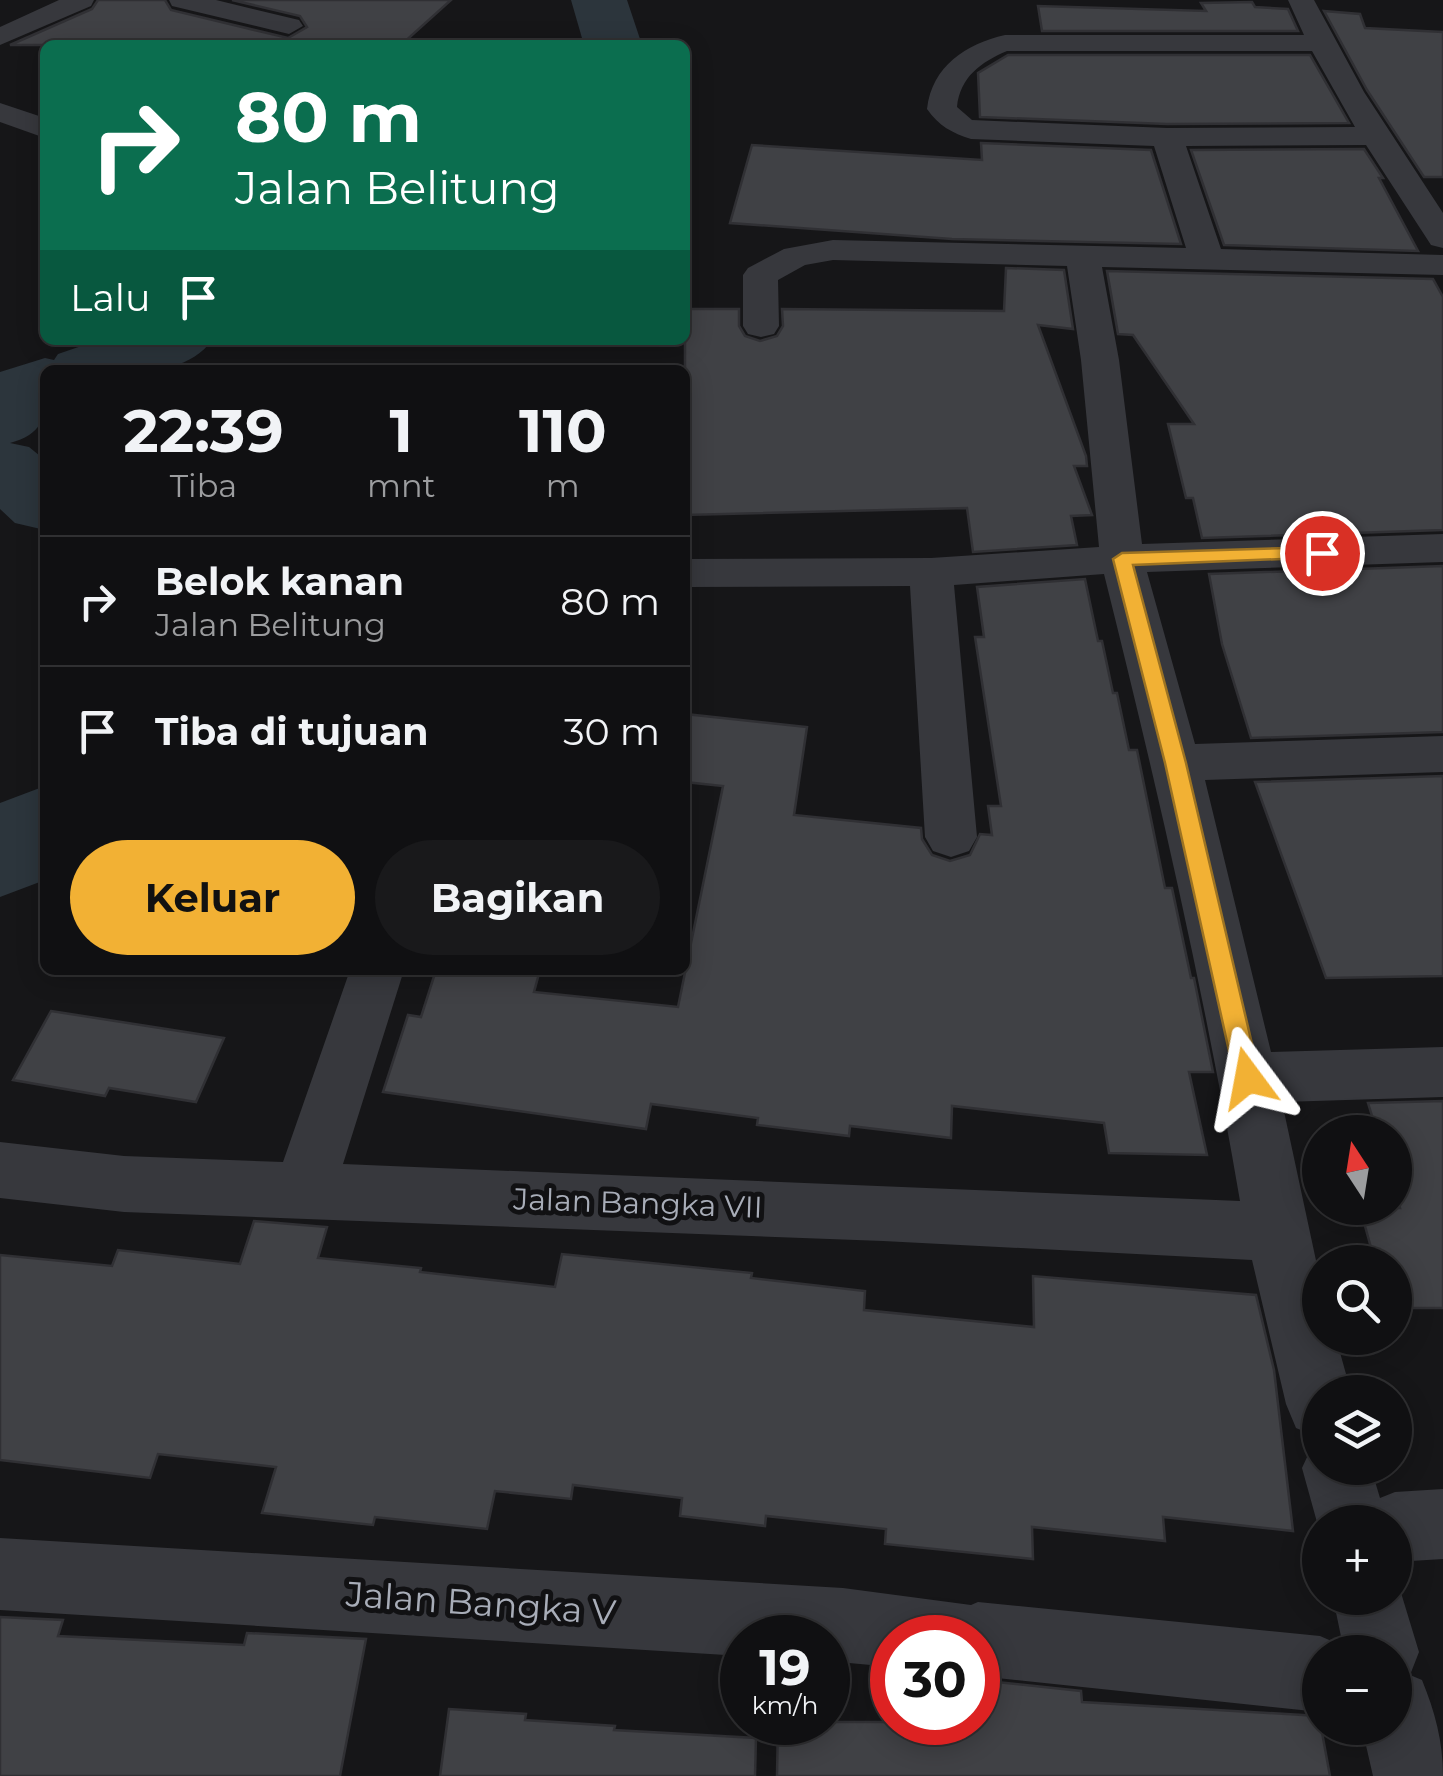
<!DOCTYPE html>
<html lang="id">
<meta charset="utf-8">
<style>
body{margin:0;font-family:Montserrat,sans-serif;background:#19191b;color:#f1f3f6;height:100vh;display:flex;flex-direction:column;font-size:38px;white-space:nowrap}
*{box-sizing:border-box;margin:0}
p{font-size:32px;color:#9c9d9f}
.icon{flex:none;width:55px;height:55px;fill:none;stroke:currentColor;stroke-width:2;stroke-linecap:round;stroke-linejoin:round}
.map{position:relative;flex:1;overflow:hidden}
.drawer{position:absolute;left:40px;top:365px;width:650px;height:610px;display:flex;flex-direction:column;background:#101012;border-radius:15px;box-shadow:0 5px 25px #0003,0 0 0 2px #303032}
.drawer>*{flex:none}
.banner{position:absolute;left:40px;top:40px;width:650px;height:305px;border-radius:15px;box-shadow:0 5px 25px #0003,0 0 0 2px #303032;background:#0b6e4f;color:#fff;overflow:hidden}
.needle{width:65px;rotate:348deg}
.controls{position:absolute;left:1302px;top:1115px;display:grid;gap:20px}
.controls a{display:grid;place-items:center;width:110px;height:110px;border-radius:50%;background:#101012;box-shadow:0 5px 25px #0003,0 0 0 2px #303032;font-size:50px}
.speed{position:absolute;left:720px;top:1615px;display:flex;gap:20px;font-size:50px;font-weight:700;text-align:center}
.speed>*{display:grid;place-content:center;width:130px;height:130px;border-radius:50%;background:#101012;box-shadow:0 5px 25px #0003,0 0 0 2px #303032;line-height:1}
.speed small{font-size:25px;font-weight:400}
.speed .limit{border:15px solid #d22;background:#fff;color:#111}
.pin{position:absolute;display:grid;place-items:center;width:85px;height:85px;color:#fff;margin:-42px;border:5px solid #fff;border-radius:50%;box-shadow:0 2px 10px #0007}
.me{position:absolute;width:110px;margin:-55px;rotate:347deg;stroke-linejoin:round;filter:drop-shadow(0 0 8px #0008)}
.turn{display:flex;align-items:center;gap:35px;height:210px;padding:0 30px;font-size:45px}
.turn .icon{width:130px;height:130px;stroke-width:2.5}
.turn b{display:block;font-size:70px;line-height:85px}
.then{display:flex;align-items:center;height:95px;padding:0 30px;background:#0003;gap:20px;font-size:38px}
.eta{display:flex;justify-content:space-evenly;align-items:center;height:170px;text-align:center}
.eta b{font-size:60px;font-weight:700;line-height:70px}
.action{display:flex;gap:20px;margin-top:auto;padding:20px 30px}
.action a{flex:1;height:115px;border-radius:60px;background:#f2b134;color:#111;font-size:40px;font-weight:700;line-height:115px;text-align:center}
.action a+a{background:#19191b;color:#f1f3f6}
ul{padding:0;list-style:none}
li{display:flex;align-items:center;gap:30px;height:130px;padding:0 30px;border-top:2px solid #303032}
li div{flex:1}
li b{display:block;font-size:38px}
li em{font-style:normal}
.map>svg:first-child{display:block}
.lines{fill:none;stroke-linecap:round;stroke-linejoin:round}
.river{fill:#2c353c;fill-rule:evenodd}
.building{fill:#404145;stroke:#303034;stroke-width:2.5}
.street{fill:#37383d;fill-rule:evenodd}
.route{fill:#f2b134;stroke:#9d7322;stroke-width:2.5}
.labels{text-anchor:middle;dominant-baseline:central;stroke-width:10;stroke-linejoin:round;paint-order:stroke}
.street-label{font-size:30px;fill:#a8adb8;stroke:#111113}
.near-street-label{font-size:35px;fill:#a8adb8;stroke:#111113}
</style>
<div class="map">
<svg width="1443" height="1776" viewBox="0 0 1443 1776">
<rect width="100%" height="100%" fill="#161618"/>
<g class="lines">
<!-- river -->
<g class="river">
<polygon points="571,0 627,0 642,45 584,45"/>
<path d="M99,340H212C180,386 95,370 45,370C45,406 52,432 10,443L29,447L45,460V530L15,523L0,509V372L45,358L54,360L58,354Z"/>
<polygon points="45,786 45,880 0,897 0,803"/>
</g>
</g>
<!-- building -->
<g class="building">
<polygon points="98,0 165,0 171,10 288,38 307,27 300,16 232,0 451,0 401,45 10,45 92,9"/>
<polygon points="1252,2 1255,7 1288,9 1298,31 1042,31 1038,6 1206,11 1201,3"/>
<polygon points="1324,11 1360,14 1365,28 1443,32 1443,177 1424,177 1367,90"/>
<polygon points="1008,55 1310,55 1349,123 1167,124 980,117 978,73"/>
<polygon points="981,143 1151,150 1181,244 952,239 730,223 752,145 982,160"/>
<polygon points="1364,149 1383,178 1379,178 1418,251 1224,245 1191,150"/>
<polygon points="1006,268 1064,270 1073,329 1038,325 1086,456 1087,466 1074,466 1092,515 1071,516 1077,545 973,552 967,508 685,515 685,309 739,309 739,326 745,336 760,341 777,336 783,326 782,309 1004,311"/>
<polygon points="1107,271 1433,279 1443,297 1443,530 1202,538 1193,498 1186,498 1168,424 1194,424 1133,335 1118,334"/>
<polygon points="1443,566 1443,732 1251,738 1222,644 1209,574"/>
<polygon points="1085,579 1098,641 1102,641 1113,693 1117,693 1129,750 1137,750 1165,888 1172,888 1191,978 1194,978 1213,1072 1189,1072 1207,1155 1109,1153 1104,1123 952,1106 951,1138 850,1126 849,1136 757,1125 758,1118 651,1104 646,1129 383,1092 408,1015 421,1017 436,970 540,970 534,992 678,1007 723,786 685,782 685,714 807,727 794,815 921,828 922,839 932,855 950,861 970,855 980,834 992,835 988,806 1001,806 975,637 984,637 977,587"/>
<polygon points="1443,776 1443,976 1326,978 1255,782"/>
<polygon points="51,1011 224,1038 196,1102 109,1088 105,1096 13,1080"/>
<polygon points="1443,1101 1443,1308 1395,1308 1395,1262 1375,1262 1360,1208 1400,1208 1395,1191 1395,1132 1377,1132 1368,1103"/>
<polygon points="254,1221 327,1227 318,1258 421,1268 420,1272 555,1287 562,1254 752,1273 751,1278 865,1291 864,1310 1034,1327 1033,1276 1256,1295 1274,1370 1293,1531 1163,1517 1165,1541 1032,1527 1033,1559 885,1544 886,1529 766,1516 765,1526 680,1516 682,1498 573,1485 571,1499 495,1491 487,1529 375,1517 373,1525 262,1513 276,1467 158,1454 150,1478 0,1460 0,1255 112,1266 118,1250 240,1264"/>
<polygon points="0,1617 63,1620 58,1636 244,1645 247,1633 366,1639 340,1776 0,1776"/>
<polygon points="978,1680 1081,1691 1082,1702 1319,1716 1330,1776 777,1776 778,1722 978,1722"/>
<polygon points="449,1709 526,1714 525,1720 615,1726 614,1730 756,1738 755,1776 440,1776"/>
</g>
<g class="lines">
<!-- street -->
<g class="street">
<polygon points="59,0 94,0 91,6 0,45 0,27"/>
<polygon points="169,0 216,0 299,20 303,26 289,34 172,6"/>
<path d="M1288,0H1314L1364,92L1443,213V248L1431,245L1366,145L1186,146L1221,249L1443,255V275L1102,267L1119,360L1142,544L1443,534V562L1147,572L1195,744L1443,736V772L1205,780L1271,1052L1443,1047V1097L1282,1102L1320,1279V1338H1336L1351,1392H1320V1438L1296,1428L1286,1404L1252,1260L883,1241L124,1212L0,1198V1142L124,1156L283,1162L350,970H404L343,1164L1240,1201C1204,990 1156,782 1104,574L954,585L977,837L969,851L951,857L933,851L925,837L910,586L685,587V559L931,558L1099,547L1081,360L1067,266L833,260L805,265L778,280L779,326L774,334L761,337L748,334L743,326V275L748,268L784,249L833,240L1186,248L1154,146L971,139C952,133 939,126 927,109C932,66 966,44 1005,35H1304ZM1007,51H1312L1355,127L1167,128L972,120L957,107C960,77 981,62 1007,51Z"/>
<polygon points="0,103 45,118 45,138 0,122"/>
<polygon points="1320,1440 1320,1468 1371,1468 1380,1498 1395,1492 1443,1489 1443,1559 1395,1562 1395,1522 1320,1522 1320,1533 1302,1468 1313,1444"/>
<path d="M0,1538L843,1588L971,1605L978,1602L1320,1636L1343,1646L1333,1598H1395V1573L1419,1652L1410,1675L1422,1680C1435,1712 1443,1741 1443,1776H1373L1362,1728H1395V1652H1320V1712L978,1676V1638H892V1667L828,1661V1638H742V1656L0,1610Z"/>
</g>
</g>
<!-- route -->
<polygon class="route" points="1322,547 1329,549 1329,557 1133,565 1186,763 1260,1078 1257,1086 1248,1089 1239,1086 1235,1078 1165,763 1113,559 1122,553"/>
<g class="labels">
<!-- street labels -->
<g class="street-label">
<text transform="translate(638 1203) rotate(2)">Jalan Bangka VII</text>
</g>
<!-- near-street labels -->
<g class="near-street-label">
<text transform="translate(481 1603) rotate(4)">Jalan Bangka V</text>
</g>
</g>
</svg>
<div class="controls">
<a><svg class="needle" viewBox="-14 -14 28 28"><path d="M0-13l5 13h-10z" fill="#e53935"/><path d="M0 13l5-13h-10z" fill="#9c9d9f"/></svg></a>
<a><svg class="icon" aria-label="search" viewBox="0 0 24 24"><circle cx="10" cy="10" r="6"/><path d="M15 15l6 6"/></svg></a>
<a><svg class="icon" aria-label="layers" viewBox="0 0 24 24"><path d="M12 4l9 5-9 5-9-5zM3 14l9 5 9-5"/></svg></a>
<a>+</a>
<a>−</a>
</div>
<div class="speed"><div>19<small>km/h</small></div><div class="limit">30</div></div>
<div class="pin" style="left:1322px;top:553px;background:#d93025"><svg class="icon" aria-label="arrive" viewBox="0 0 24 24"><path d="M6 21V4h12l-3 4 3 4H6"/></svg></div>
<svg class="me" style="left:1248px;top:1078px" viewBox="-20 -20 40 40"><path d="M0-17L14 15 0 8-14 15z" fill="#f2b134" stroke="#fff" stroke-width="4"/></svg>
<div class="banner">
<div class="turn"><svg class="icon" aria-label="right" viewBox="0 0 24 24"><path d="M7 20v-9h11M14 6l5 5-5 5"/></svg><div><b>80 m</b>Jalan Belitung</div></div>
<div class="then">Lalu<svg class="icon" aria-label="arrive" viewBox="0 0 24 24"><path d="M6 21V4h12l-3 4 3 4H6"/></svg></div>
</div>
<section class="drawer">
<div class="eta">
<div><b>22:39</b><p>Tiba</p></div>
<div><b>1</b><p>mnt</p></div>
<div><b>110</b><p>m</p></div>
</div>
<ul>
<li><svg class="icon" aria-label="right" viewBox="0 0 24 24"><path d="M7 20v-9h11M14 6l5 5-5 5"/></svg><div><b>Belok kanan</b><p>Jalan Belitung</p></div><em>80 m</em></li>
<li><svg class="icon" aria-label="arrive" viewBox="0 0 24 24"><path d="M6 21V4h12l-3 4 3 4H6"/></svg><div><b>Tiba di tujuan</b></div><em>30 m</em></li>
</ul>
<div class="action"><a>Keluar</a><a>Bagikan</a></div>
</section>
</div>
